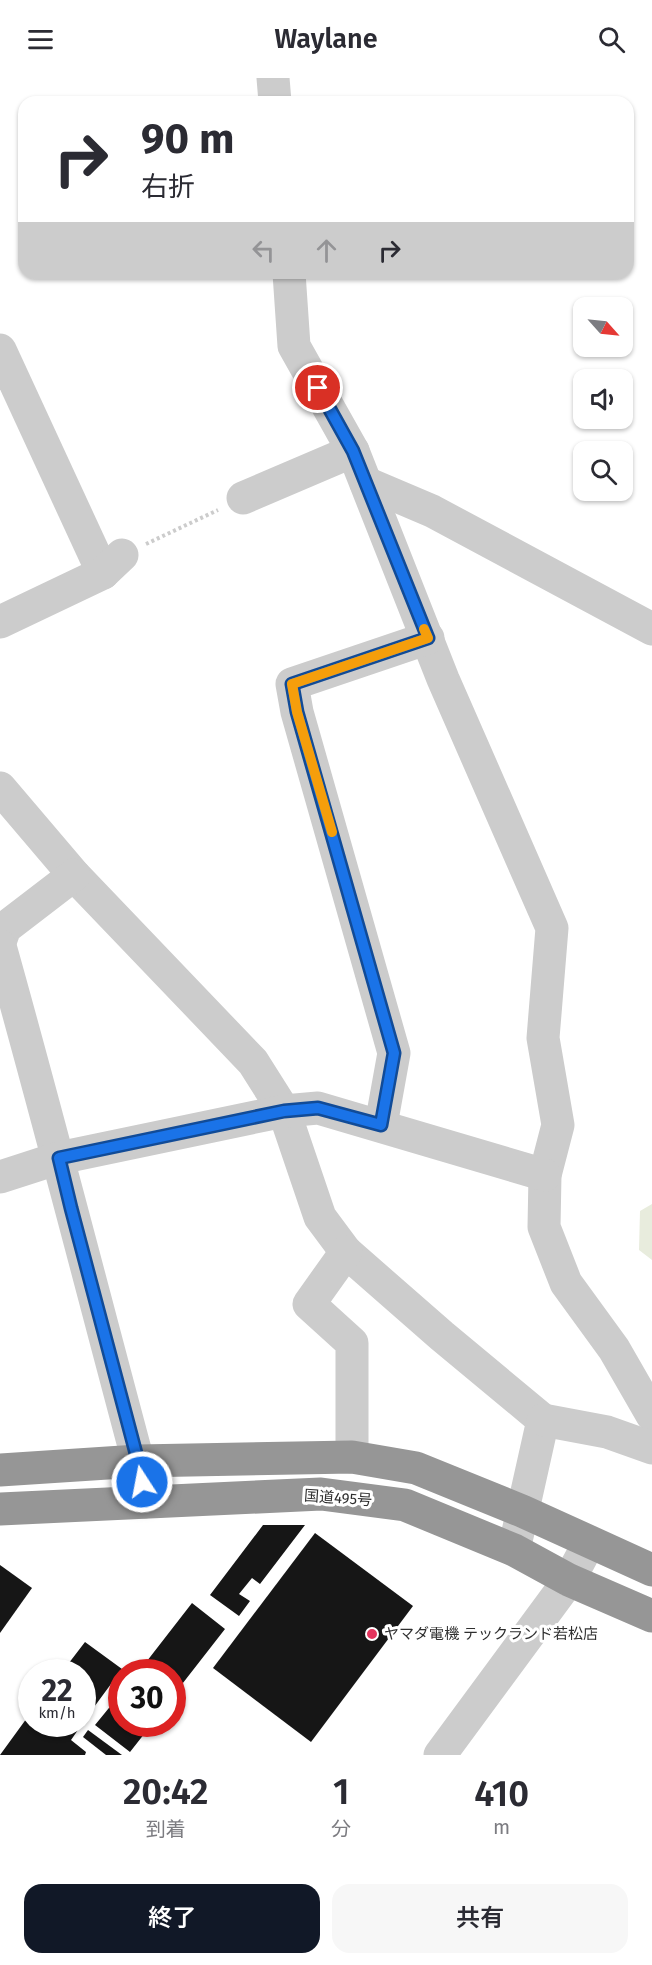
<!DOCTYPE html>
<html lang="ja">
<meta charset="utf-8">
<style>
body{margin:0;font-family:"Fira Sans","Noto Sans JP",sans-serif;background:#f7f7f7;color:#2b2b33;height:100vh;display:flex;flex-direction:column;font-size:22px;white-space:nowrap}
*{box-sizing:border-box;margin:0}
p{font-size:20px;color:#7c7c81}
.icon{flex:none;width:33px;height:33px;fill:none;stroke:currentColor;stroke-width:2;stroke-linecap:round;stroke-linejoin:round}
.map{position:relative;height:1677px;overflow:hidden}
.sheet{display:flex;flex-direction:column;background:#fff;flex:1}
.sheet>*{flex:none}
.hud{position:absolute;left:18px;top:18px;width:616px;height:183px;border-radius:18px;box-shadow:0 2px 4px #0004;background:#fff;color:#2b2b33;overflow:hidden}
.needle{width:39px;rotate:117deg}
.fabs{position:absolute;left:573px;top:219px;display:grid;gap:12px}
.fabs a{display:grid;place-items:center;width:60px;height:60px;border-radius:12px;background:#fff;box-shadow:0 2px 4px #0004;font-size:30px}
.speed{position:absolute;left:18px;top:1581px;display:flex;gap:12px;font-size:30px;font-weight:700;text-align:center}
.speed>*{display:grid;place-content:center;width:78px;height:78px;border-radius:50%;background:#fff;box-shadow:0 2px 4px #0004;line-height:1}
.speed small{font-size:15px;font-weight:400}
.speed .limit{border:9px solid #d22;background:#fff;color:#111}
.pin{position:absolute;display:grid;place-items:center;width:51px;height:51px;color:#fff;margin:-26px;border:3px solid #fff;border-radius:50%;box-shadow:0 2px 6px #0007}
.me{position:absolute;width:66px;margin:-33px;rotate:349deg;stroke-linejoin:round;filter:drop-shadow(0 0 4px #0008)}
.turn{display:flex;align-items:center;gap:21px;height:126px;padding:0 24px;font-size:27px}
.turn .icon{width:78px;height:78px;stroke-width:2.5}
.turn b{display:block;font-size:42px;line-height:51px}
.lanes{display:flex;align-items:center;height:57px;padding:0 24px;background:#0003;justify-content:center;gap:30px;direction:ltr}
.lanes .off{opacity:.35}
.eta{display:flex;justify-content:space-evenly;align-items:center;height:102px;text-align:center}
.eta b{font-size:36px;font-weight:600;line-height:42px}
.button{display:flex;gap:12px;margin-top:auto;padding:12px 24px}
.button a{flex:1;height:69px;border-radius:18px;background:#111827;color:#fff;font-size:24px;font-weight:600;line-height:69px;text-align:center}
.button a+a{background:#f7f7f7;color:#2b2b33}
header{display:flex;justify-content:space-between;align-items:center;height:78px;padding:0 24px;background:#fff;font-size:27px;font-weight:600}
.map>svg:first-child{display:block}
.green{fill:#e8ecdd}
.building{fill:#161616}
.lines{fill:none;stroke-linecap:round;stroke-linejoin:round}
.path{stroke:#ccc;stroke-width:4;stroke-dasharray:3 3;stroke-linecap:butt}
.minor{stroke:#ccc;stroke-width:33}
.highway{stroke:#969696;stroke-width:33}
.route-casing{stroke:#114b97;stroke-width:15}
.route{stroke:#1a73e8;stroke-width:10}
.slow{stroke:#f59e0b;stroke-width:10}
.poi-dot{fill:#e4345d;stroke:#fff;stroke-width:2}
.labels{text-anchor:middle;dominant-baseline:central;stroke-width:6;stroke-linejoin:round;paint-order:stroke}
.street-label{font-size:15px;fill:#2f2f2f;stroke:#fff}
.poi-label{font-size:15px;fill:#2f2f2f;stroke:#fff;text-anchor:start}
</style>
<header><svg class="icon" aria-label="menu" viewBox="0 0 24 24"><path d="M4 6h16M4 12h16M4 18h16"/></svg>Waylane<svg class="icon" aria-label="search" viewBox="0 0 24 24"><circle cx="10" cy="10" r="6"/><path d="M15 15l6 6"/></svg></header>
<div class="map">
<svg width="652" height="1677" viewBox="0 0 652 1677">
<rect width="100%" height="100%" fill="#fff"/>
<!-- green -->
<polygon class="green" points="652,1126 652,1182 639,1172 640,1133"/>
<!-- building -->
<g class="building">
<polygon points="263,1447 305,1447 260,1506 252,1500 239,1516 250,1523 239,1538 210,1517"/>
<polygon points="315,1455 413,1528 311,1664 213,1590"/>
<polygon points="0,1487 32,1510 0,1555"/>
<polygon points="192,1525 225,1551 172,1619 172,1594 143,1594 140,1592"/>
<polygon points="85,1564 122,1591 86,1640 82,1637 82,1594 62,1594"/>
<polygon points="122,1614 122,1646 152,1646 130,1674 95,1647"/>
<polygon points="32,1633 32,1646 76,1646 80,1649 71,1662 86,1674 85,1677 0,1677"/>
<polygon points="88,1652 122,1677 106,1677 83,1659"/>
</g>
<g class="lines">
<!-- path -->
<polyline class="path" points="146,466 218,432"/>
<!-- minor -->
<g class="minor">
<polyline points="273,0 275,24"/>
<polyline points="289,195 294,268 353,373 443,601 552,850 543,960 558,1047 545,1097 544,1149 566,1205 614,1271 652,1337"/>
<polyline points="0,272 103,495"/>
<polyline points="366,405 432,433 652,551"/>
<polyline points="243,420 353,373"/>
<polyline points="0,544 103,495 122,477"/>
<polyline points="0,710 74,797 253,984 284,1033 320,1139 346,1174 442,1258 543,1342 514,1472"/>
<polyline points="0,864 5,850 74,797"/>
<path d="M0,868C48,1039 92,1211 138,1383L145,1424"/>
<polyline points="381,1047 394,975 297,634 292,606 428,560"/>
<polyline points="0,1099 59,1080 284,1033 318,1030 545,1097"/>
<polyline points="346,1174 309,1226 352,1265 352,1379"/>
<polyline points="543,1342 607,1354 652,1370"/>
<polyline points="440,1677 569,1502 589,1465"/>
</g>
<!-- highway -->
<g class="highway">
<polyline points="0,1392 138,1383 352,1379 416,1390 522,1433 652,1492"/>
<polyline points="0,1431 321,1416 405,1427 514,1472 569,1502 652,1538"/>
</g>
</g>
<g class="lines">
<defs>
<polyline id="route" points="142,1404 138,1383 71,1130 59,1080 284,1033 318,1030 381,1047 394,975 297,634 292,606 428,560 353,373 318,310"/>
</defs>
<!-- route casing -->
<use href="#route" class="route-casing"/>
<!-- route -->
<use href="#route" class="route"/>
<!-- slow -->
<polyline class="slow" points="332,754 297,634 292,606 428,560 424,551"/>
</g>
<!-- markers -->
<circle class="poi-dot" cx="372" cy="1556" r="6"/>
<g class="labels">
<!-- street labels -->
<g class="street-label">
<text transform="translate(338 1420) rotate(4)">国道495号</text>
</g>
<!-- poi labels -->
<g class="poi-label">
<text x="384" y="1556">ヤマダ電機 テックランド若松店</text>
</g>
</g>
</svg>
<div class="fabs">
<a><svg class="needle" viewBox="-14 -14 28 28"><path d="M0-13l5 13h-10z" fill="#e53935"/><path d="M0 13l5-13h-10z" fill="#7c7c81"/></svg></a>
<a><svg class="icon" aria-label="sound" viewBox="0 0 24 24"><path d="M4 9h4l5-4v14l-5-4H4zM17 9q2 3 0 6"/></svg></a>
<a><svg class="icon" aria-label="search" viewBox="0 0 24 24"><circle cx="10" cy="10" r="6"/><path d="M15 15l6 6"/></svg></a>
</div>
<div class="speed"><div>22<small>km/h</small></div><div class="limit">30</div></div>
<div class="pin" style="left:318px;top:310px;background:#d93025"><svg class="icon" aria-label="arrive" viewBox="0 0 24 24"><path d="M6 21V4h12l-3 4 3 4H6"/></svg></div>
<svg class="me" style="left:142px;top:1404px" viewBox="-20 -20 40 40"><circle r="17" fill="#1a73e8" stroke="#fff" stroke-width="3"/><path d="M0-11L8 9 0 5-8 9z" fill="#fff"/></svg>
<div class="hud">
<div class="turn"><svg class="icon" aria-label="right" viewBox="0 0 24 24"><path d="M7 20v-9h11M14 6l5 5-5 5"/></svg><div><b>90 m</b>右折</div></div>
<div class="lanes"><svg class="icon off" aria-label="left" viewBox="0 0 24 24"><path d="M17 20v-9H6M10 6l-5 5 5 5"/></svg><svg class="icon off" aria-label="ahead" viewBox="0 0 24 24"><path d="M12 20V5M6 11l6-6 6 6"/></svg><svg class="icon" aria-label="right" viewBox="0 0 24 24"><path d="M7 20v-9h11M14 6l5 5-5 5"/></svg></div>
</div>
</div>
<section class="sheet">
<div class="eta">
<div><b>20:42</b><p>到着</p></div>
<div><b>1</b><p>分</p></div>
<div><b>410</b><p>m</p></div>
</div>
<div class="button"><a>終了</a><a>共有</a></div>
</section>
